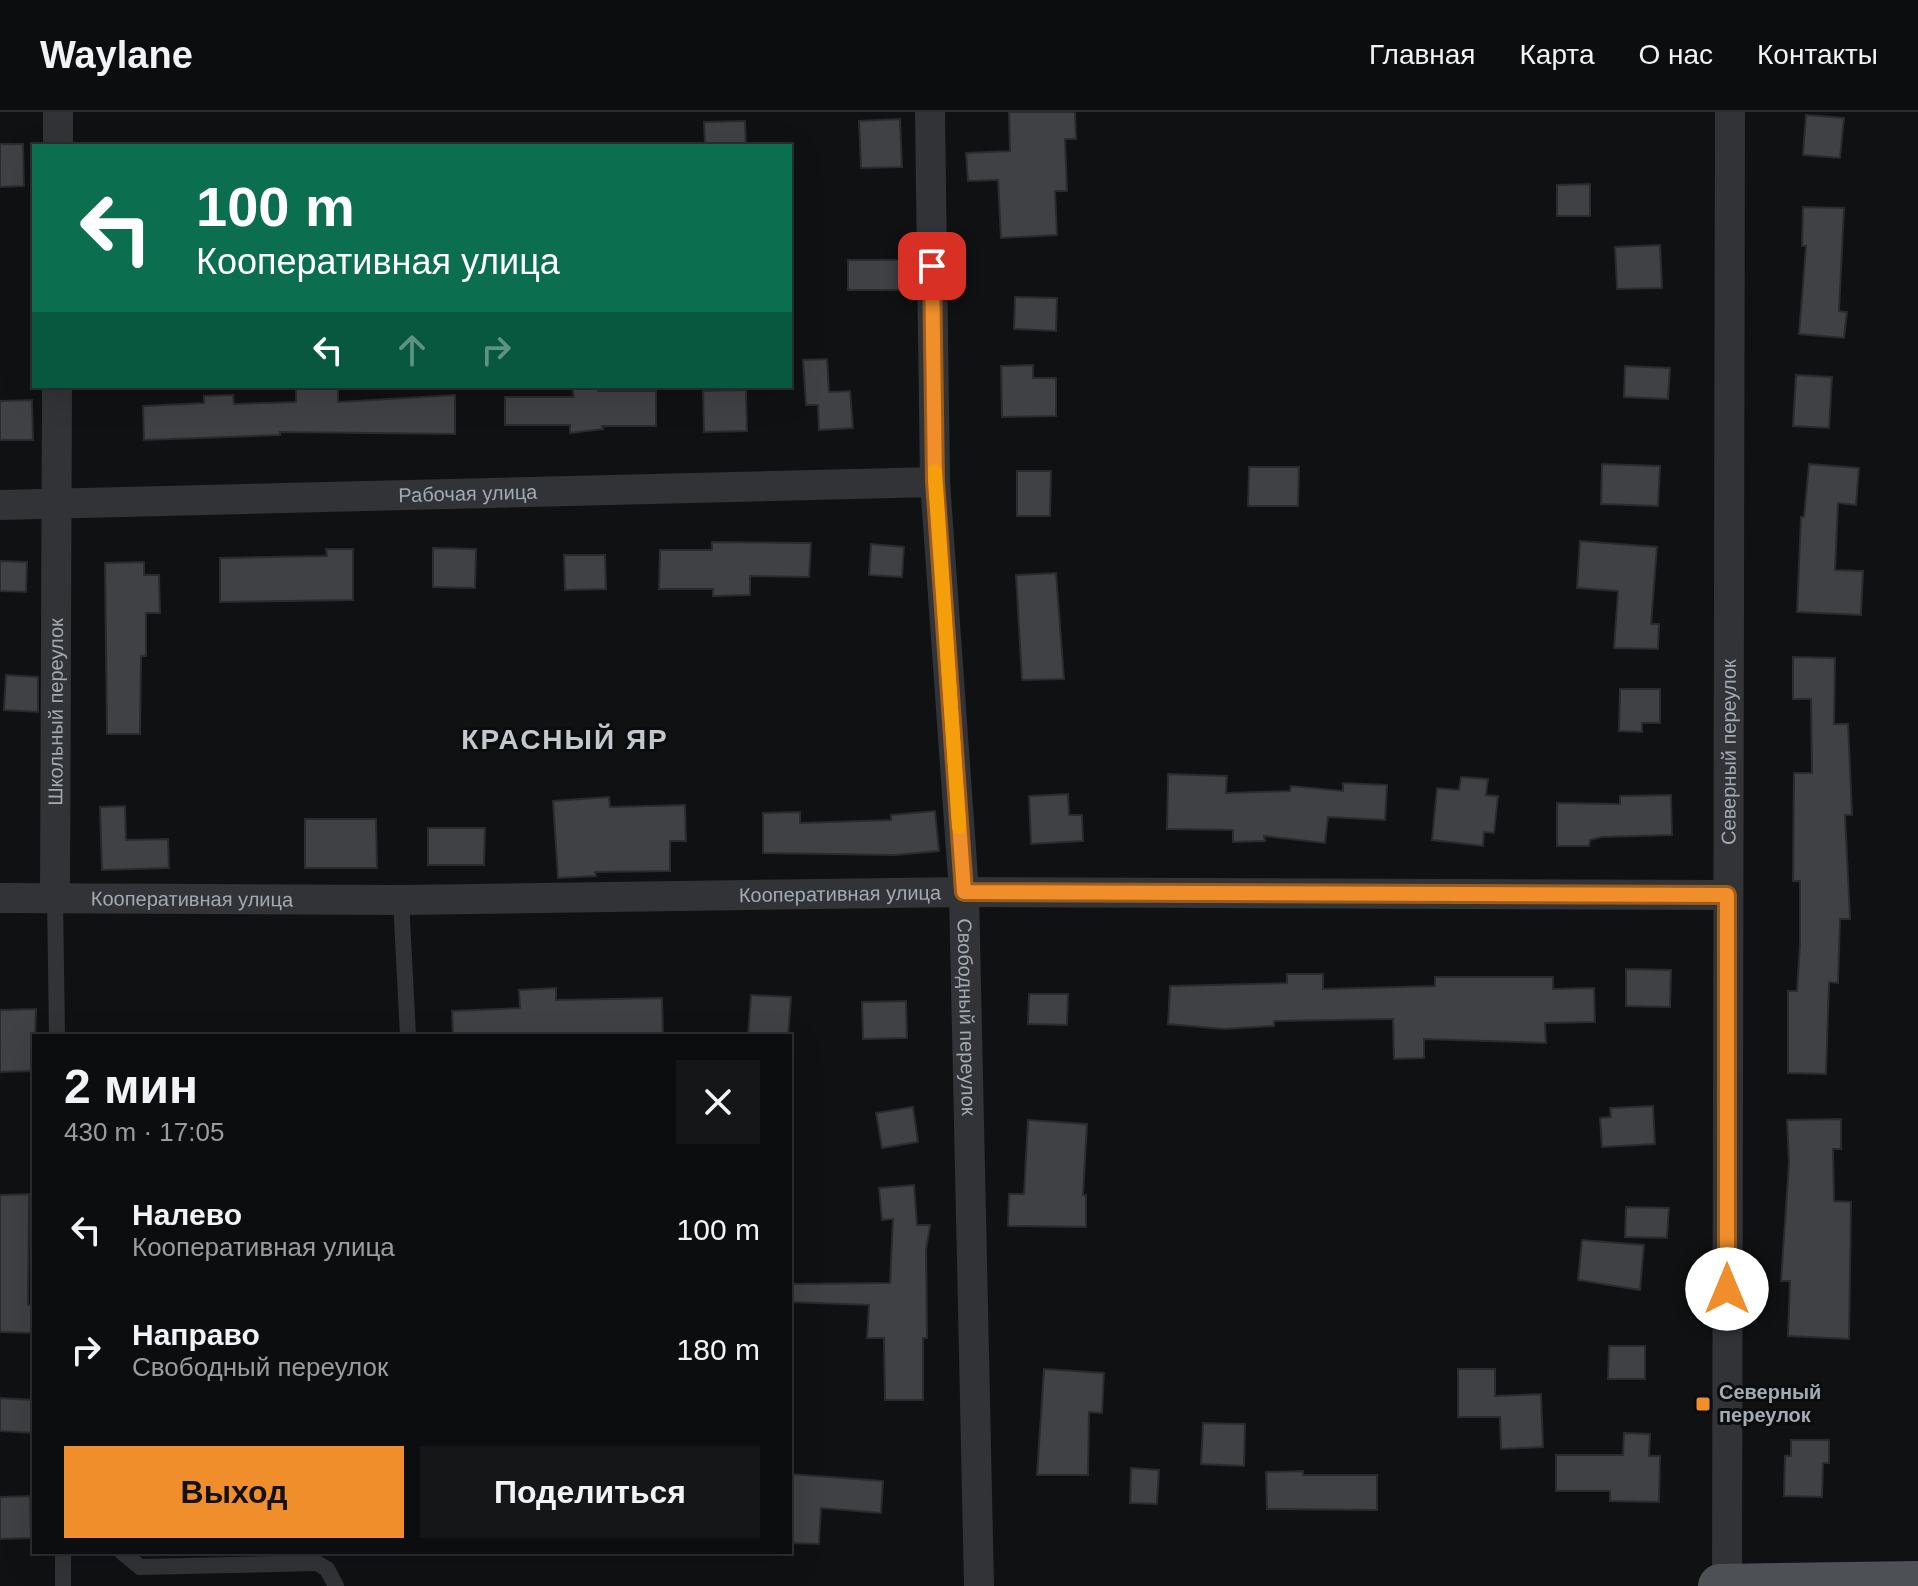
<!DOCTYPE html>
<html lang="ru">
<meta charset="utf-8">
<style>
body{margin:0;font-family:Helvetica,sans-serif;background:#151617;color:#f1f3f6;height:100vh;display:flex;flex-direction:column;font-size:30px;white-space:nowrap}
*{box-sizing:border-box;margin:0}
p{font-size:26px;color:#9a9c9e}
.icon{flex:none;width:44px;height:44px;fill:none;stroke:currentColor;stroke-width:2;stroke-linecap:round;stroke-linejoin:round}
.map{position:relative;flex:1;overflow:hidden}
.details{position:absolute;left:32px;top:922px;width:760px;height:520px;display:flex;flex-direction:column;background:#0c0d0e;border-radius:0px;box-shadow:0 8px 32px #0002,0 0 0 2px #2c2d2e}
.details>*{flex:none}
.top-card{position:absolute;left:32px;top:32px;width:760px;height:244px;border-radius:0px;box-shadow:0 8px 32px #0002,0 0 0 2px #2c2d2e;background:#0b6e4f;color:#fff;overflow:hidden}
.pin{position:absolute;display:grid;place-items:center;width:68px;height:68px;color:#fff;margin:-34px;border-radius:16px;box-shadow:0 4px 12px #0006}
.me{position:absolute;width:88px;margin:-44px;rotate:0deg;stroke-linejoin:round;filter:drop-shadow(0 0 6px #0008)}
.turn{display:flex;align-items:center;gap:28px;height:168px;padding:0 32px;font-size:36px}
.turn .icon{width:104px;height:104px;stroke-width:2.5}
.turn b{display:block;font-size:56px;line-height:68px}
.lanes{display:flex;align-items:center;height:76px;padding:0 32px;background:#0003;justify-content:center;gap:40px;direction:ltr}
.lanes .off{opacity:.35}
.round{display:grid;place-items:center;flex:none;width:84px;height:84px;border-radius:0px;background:#151617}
.head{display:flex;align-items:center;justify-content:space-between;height:136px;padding:0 32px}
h1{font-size:48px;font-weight:600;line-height:60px}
.action{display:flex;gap:16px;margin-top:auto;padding:16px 32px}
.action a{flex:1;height:92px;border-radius:0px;background:#ef8e2b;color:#111;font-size:32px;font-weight:600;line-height:92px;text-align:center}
.action a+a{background:#151617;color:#f1f3f6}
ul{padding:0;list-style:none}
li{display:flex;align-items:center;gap:24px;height:120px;padding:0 32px}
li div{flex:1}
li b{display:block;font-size:30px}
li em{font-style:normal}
header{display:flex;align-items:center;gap:48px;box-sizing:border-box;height:112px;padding:0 40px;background:#0c0d0e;border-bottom:2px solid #2c2d2e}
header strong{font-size:38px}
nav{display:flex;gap:44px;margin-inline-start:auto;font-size:28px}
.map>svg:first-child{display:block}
.building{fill:#3f4145;stroke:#2a2b2e;stroke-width:2}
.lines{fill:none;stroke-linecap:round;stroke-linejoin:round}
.service{stroke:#313337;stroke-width:16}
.minor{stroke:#313337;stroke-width:30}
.primary{stroke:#4d5156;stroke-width:44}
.route-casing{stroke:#9b5c1c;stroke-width:20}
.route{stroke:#ef8e2b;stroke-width:14}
.slow{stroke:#f59e0b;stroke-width:14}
.poi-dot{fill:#ef8e2b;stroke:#0b0c0d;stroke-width:3}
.labels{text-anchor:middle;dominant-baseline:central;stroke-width:6;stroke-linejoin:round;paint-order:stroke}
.street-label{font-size:20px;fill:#a2aab3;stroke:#0b0c0d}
.poi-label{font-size:20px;font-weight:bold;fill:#a2aab3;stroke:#0b0c0d;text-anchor:start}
.district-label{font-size:28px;font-weight:bold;letter-spacing:2px;fill:#c3c8cf;stroke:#0b0c0d}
</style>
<header>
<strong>Waylane</strong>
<nav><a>Главная</a><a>Карта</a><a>О нас</a><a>Контакты</a></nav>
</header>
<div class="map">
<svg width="1918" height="1474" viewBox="0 0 1918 1474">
<rect width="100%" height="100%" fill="#101112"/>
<!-- building -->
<g class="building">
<polygon points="1009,0 1075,0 1076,27 1065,27 1067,79 1055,79 1057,123 1001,126 998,68 968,69 966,41 1010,39"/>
<polygon points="1806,3 1844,6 1840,46 1803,43"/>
<polygon points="900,7 902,55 861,56 859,9"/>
<polygon points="745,9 746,34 705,34 704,10"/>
<polygon points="0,32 23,32 24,74 0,75"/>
<polygon points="1590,72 1590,104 1557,104 1557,73"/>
<polygon points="1803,95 1844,96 1839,199 1847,200 1844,226 1799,222 1806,134 1802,134"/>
<polygon points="1660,133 1662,176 1617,177 1615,135"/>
<rect x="848" y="148" width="57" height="30"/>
<polygon points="1015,185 1057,186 1056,219 1014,217"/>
<polygon points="827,247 829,280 850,279 853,316 819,318 818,293 806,293 803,248"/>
<polygon points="1033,253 1033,266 1056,266 1056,304 1002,305 1001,254"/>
<polygon points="1625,254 1670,256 1668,287 1624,285"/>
<polygon points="1796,263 1832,265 1829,316 1793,314"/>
<polygon points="296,274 338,274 338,290 455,283 455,322 280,320 280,323 144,328 143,294 204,291 204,284 233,283 234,292 296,290"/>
<polygon points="572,274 598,274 598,279 656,279 656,314 602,314 603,317 570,321 570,313 505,313 505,285 574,285"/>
<polygon points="746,278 747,319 704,320 703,279"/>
<polygon points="32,288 33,328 0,328 0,289"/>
<polygon points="1602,352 1660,354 1658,394 1601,392"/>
<polygon points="1809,352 1859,356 1856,393 1838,391 1835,458 1863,459 1861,503 1797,500 1801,405 1804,405"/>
<polygon points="1249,355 1299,355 1298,394 1248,394"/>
<polygon points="1017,359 1051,359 1050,404 1017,404"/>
<polygon points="1580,429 1657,435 1651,512 1659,512 1658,537 1614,536 1618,479 1577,476"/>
<polygon points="712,430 811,431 809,465 750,464 750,483 713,484 713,477 659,477 660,438 712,438"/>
<polygon points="871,432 904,435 902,465 869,463"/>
<polygon points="433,436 476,437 475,476 433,475"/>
<polygon points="326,437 353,437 353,488 220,490 220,446 327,444"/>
<polygon points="564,443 605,443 606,477 565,478"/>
<polygon points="0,449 27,450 26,480 0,479"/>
<polygon points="144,450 144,463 159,463 160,501 146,501 146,544 141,544 140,622 107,622 105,451"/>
<polygon points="1056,461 1064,567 1022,568 1016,463"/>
<polygon points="1793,545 1835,546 1834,612 1848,612 1852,703 1845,703 1850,807 1840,807 1838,871 1829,870 1826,962 1788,961 1788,879 1797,879 1800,832 1800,769 1793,769 1794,661 1812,661 1811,587 1793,587"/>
<polygon points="6,563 38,565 38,600 4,598"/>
<polygon points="1620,577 1660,577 1660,611 1642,611 1642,620 1619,619"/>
<polygon points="1168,662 1227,664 1226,681 1290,679 1291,674 1343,679 1343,671 1387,673 1385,708 1328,705 1325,731 1264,724 1265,729 1233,730 1233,718 1167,717"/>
<polygon points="1461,665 1488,667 1486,683 1498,684 1494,721 1484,720 1483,734 1432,728 1437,676 1459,678"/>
<polygon points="1068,682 1069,703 1082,703 1083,729 1031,732 1029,684"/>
<polygon points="1671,683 1672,723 1602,725 1590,728 1589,734 1557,734 1557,691 1620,692 1620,684"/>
<polygon points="609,685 610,695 685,693 686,729 670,729 670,759 595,760 596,764 558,766 553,689"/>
<polygon points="125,694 126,728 168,727 169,756 102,758 100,695"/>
<polygon points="935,699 939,739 895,743 763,741 763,701 800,700 800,711 891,708 891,703"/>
<polygon points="305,707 376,707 377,756 305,756"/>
<polygon points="428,716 485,716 484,753 428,753"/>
<polygon points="1626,857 1671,858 1670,895 1626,894"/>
<polygon points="1287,862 1323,862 1323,877 1435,874 1435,865 1553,865 1553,877 1594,876 1595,910 1545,911 1546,931 1424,927 1424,946 1394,947 1393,907 1274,909 1274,914 1224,917 1168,912 1170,874 1287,871"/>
<polygon points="556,876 556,888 662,886 663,924 453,924 452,899 520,896 519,878"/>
<polygon points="1029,882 1068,882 1067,913 1028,912"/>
<polygon points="751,883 791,885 788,924 748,924"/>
<polygon points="906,889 907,926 863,927 862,890"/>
<polygon points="36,897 34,959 0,960 0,898"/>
<polygon points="1653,994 1655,1032 1602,1035 1600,1006 1611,1005 1610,996"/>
<polygon points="913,995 918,1030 882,1036 876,1001"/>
<polygon points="1841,1007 1841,1037 1833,1037 1834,1089 1851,1090 1849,1227 1788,1224 1790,1169 1781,1169 1789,1051 1787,1008"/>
<polygon points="1028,1008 1087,1012 1083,1083 1086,1083 1086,1115 1008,1114 1009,1082 1024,1082"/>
<polygon points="914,1073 917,1113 930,1113 926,1138 927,1226 923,1226 923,1288 885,1288 884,1226 867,1226 869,1193 790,1190 790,1172 890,1171 893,1107 882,1108 879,1076"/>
<polygon points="29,1082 28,1193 31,1193 31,1221 0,1220 0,1083"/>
<polygon points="1626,1095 1669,1096 1667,1126 1625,1125"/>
<polygon points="1582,1128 1644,1133 1640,1178 1578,1168"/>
<polygon points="1609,1234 1645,1234 1645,1267 1608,1267"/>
<polygon points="1044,1257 1104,1261 1102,1301 1089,1300 1088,1363 1037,1363"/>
<polygon points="1458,1257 1495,1257 1495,1284 1541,1282 1543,1335 1501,1337 1500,1305 1458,1305"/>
<polygon points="0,1286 34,1288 33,1321 0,1319"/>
<polygon points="1203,1311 1245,1312 1244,1354 1201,1352"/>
<polygon points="1624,1321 1650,1322 1649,1344 1660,1344 1659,1390 1610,1389 1610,1379 1556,1379 1556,1343 1623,1343"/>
<polygon points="1791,1328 1829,1328 1829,1351 1823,1351 1822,1385 1784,1384 1785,1344 1791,1344"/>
<polygon points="1131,1356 1159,1358 1157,1392 1130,1391"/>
<polygon points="1303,1359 1303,1363 1377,1363 1377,1398 1267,1397 1266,1360"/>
<polygon points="790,1362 883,1369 881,1401 821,1396 819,1432 790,1431"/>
<polygon points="30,1384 31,1426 0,1427 0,1385"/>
</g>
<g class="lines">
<!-- service -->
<g class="service">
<polyline points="55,784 57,924"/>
<polyline points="401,788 408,924"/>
<polyline points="63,1440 63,1474"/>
<polyline points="122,1440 140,1455 317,1451 327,1457 336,1474"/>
</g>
<!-- minor -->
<g class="minor">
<path id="s1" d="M930,0L935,370L964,780L979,1474"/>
<polyline points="58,34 58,0"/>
<path id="s2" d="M0,393L935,370"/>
<path id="s3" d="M55,784L57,274"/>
<path id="s4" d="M0,786L401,788L964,780L1727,783"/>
<path id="s5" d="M1727,1474L1730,0"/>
</g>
<!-- primary -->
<polyline class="primary" points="1720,1474 1918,1471"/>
</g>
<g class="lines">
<defs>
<polyline id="route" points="932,154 935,370 964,780 1727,783 1727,1177"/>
</defs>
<!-- route casing -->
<use href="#route" class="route-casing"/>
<!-- route -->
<use href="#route" class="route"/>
<!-- slow -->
<polyline class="slow" points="935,359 959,715"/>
</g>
<!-- markers -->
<rect class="poi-dot" x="1695" y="1284" width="16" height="16" rx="4"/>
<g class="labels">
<!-- street labels -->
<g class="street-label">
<text stroke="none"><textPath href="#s2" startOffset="468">Рабочая улица</textPath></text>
<text stroke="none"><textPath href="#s3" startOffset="184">Школьный переулок</textPath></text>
<text stroke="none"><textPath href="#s5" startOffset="834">Северный переулок</textPath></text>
<text stroke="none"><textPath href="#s4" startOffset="840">Кооперативная улица</textPath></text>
<text stroke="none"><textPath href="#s4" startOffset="192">Кооперативная улица</textPath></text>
<text stroke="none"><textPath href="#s1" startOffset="906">Свободный переулок</textPath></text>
</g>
<!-- poi labels -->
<g class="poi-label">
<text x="1719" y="1280">Северный<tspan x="1719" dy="23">переулок</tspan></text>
</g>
<!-- district labels -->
<g class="district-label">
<text x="565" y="627">КРАСНЫЙ ЯР</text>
</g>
</g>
</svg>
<div class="pin" style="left:932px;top:154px;background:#d93025"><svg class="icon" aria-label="arrive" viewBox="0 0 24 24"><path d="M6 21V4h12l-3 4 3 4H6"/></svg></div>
<svg class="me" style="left:1727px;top:1177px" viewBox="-20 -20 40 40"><circle r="19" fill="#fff"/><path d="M0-13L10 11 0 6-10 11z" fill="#ef8e2b"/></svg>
<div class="top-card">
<div class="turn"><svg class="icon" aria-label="left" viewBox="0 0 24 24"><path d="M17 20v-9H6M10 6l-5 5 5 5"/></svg><div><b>100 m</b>Кооперативная улица</div></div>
<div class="lanes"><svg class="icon" aria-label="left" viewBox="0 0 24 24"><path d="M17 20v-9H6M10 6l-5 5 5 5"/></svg><svg class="icon off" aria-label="ahead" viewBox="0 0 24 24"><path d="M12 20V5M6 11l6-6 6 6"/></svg><svg class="icon off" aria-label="right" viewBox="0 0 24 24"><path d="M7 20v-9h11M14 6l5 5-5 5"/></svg></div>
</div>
<section class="details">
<div class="head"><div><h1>2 мин</h1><p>430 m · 17:05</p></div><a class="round"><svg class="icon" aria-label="close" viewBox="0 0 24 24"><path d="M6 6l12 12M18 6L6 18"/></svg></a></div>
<ul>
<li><svg class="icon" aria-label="left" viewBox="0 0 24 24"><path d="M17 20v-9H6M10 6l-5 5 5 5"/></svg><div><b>Налево</b><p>Кооперативная улица</p></div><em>100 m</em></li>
<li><svg class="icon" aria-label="right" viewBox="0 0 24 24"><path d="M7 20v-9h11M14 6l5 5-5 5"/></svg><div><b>Направо</b><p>Свободный переулок</p></div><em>180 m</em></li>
</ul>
<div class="action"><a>Выход</a><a>Поделиться</a></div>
</section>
</div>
